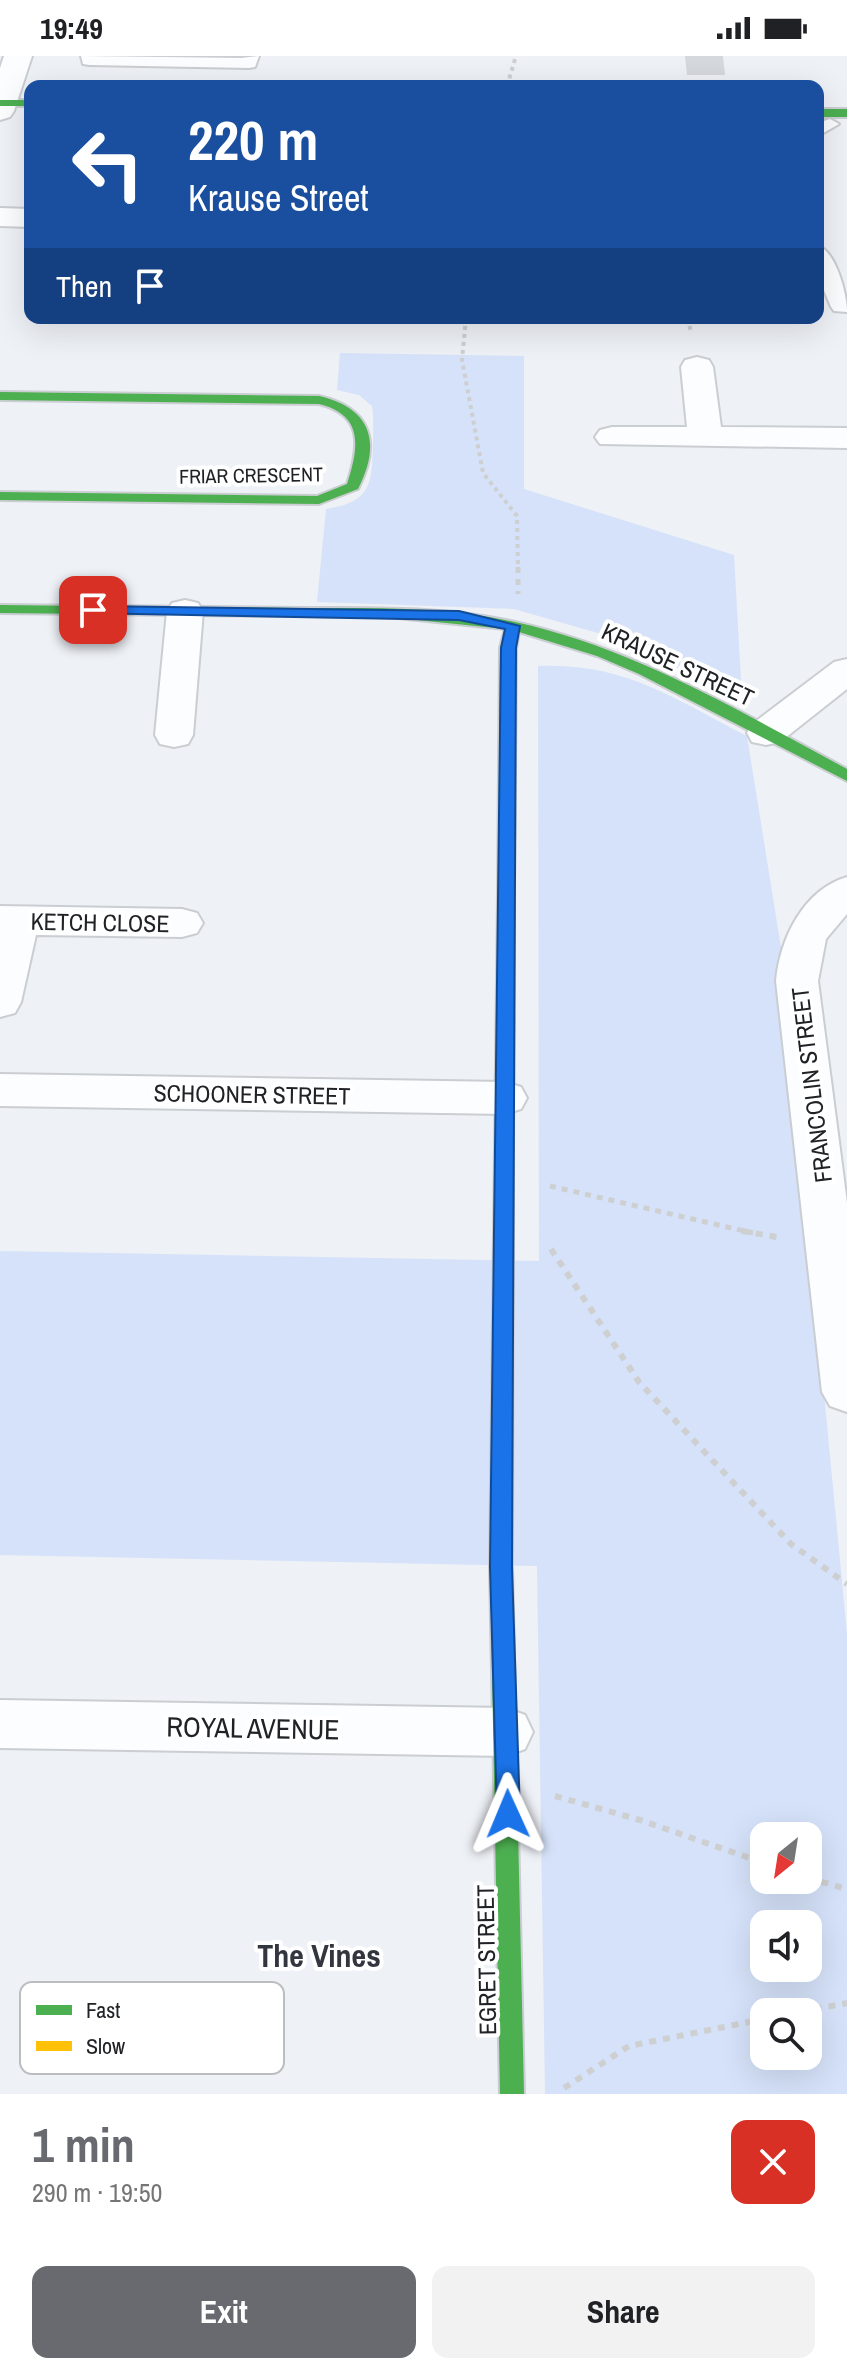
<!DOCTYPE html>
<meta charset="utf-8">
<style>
body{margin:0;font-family:"Archivo Narrow",sans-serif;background:#f2f2f2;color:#202124;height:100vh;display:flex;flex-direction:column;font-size:30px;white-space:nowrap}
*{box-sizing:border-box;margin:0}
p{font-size:26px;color:#757577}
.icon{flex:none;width:44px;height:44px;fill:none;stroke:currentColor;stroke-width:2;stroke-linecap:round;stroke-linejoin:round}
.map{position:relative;height:2038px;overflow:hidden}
.panel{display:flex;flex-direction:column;background:#fff;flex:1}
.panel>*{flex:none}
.guide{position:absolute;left:24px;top:24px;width:800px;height:244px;border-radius:16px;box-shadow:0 8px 32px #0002;background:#1a4fa0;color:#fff;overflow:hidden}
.needle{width:52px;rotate:210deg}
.buttons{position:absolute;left:750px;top:1766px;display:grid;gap:16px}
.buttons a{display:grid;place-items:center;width:72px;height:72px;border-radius:16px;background:#fff;box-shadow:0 8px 32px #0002;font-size:40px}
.pin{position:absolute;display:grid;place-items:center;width:68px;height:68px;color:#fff;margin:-34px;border-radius:16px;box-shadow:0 4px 12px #0006}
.me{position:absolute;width:88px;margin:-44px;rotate:359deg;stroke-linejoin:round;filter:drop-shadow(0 0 6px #0008)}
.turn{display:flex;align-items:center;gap:28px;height:168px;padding:0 32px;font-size:36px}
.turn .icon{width:104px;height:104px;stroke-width:2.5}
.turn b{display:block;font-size:56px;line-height:68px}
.then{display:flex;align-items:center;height:76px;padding:0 32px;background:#0003;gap:16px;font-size:30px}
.round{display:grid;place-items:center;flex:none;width:84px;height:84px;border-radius:16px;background:#f2f2f2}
.overview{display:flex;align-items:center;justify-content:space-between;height:136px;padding:0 32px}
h1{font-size:48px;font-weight:700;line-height:60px;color:#686a6f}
.primary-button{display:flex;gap:16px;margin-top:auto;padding:16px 32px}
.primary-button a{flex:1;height:92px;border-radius:16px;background:#686a6f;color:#fff;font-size:32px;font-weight:700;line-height:92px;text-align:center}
.primary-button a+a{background:#f2f2f2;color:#202124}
.status{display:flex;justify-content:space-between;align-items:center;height:56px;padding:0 40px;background:#fff;direction:ltr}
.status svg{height:22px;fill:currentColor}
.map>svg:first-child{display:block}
.green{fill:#d5e2f9;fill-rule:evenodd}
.building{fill:#d5d8dc}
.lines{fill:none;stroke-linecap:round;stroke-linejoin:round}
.lane-casing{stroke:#cacdd1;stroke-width:4}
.street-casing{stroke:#cacdd1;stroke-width:4}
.fast-casing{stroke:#cacdd1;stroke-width:4}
.slow-casing{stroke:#cacdd1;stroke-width:4}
.path-far2{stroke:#cecfd0;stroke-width:4;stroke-dasharray:4 4;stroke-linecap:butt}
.path-far1{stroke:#cecfd0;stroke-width:5;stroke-dasharray:6 6;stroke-linecap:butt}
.path{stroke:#cecfd0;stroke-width:6;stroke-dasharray:7 7;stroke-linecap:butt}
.lane{fill:#fcfdfe;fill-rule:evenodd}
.street{fill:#fcfdfe;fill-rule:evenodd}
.fast{fill:#4caf50;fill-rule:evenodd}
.slow{fill:#ffc107;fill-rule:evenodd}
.route{fill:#1a73e8;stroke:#114b97;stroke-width:2}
.labels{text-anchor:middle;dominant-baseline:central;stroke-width:8;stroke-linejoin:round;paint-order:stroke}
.far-street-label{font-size:20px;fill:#202226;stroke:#fff}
.street-label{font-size:24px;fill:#202226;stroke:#fff}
.near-street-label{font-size:28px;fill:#202226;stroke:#fff}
.near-neighbourhood-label{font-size:32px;font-weight:bold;fill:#32363e;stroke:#fff}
.key{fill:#fff;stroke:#bcbdbe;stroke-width:2}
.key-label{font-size:22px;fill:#202226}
</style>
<div class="status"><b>19:49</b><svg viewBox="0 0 49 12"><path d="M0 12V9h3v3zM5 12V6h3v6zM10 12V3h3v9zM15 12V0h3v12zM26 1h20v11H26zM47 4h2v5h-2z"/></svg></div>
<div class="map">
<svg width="847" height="2038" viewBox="0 0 847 2038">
<rect width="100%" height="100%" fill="#eef1f6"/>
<!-- green -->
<g class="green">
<path d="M340,297L524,300V433L734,499L742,643L715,637L639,594L598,577L514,553L317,546L326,453C371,446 372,429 373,387C373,375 374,362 372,350L359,339L337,334Z"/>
<path d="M538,610C626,607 672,642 747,680L782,898L847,1578V2038H545L537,1510L0,1499V1195L539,1205ZM764,1780H808V1824H764ZM764,1868H808V1912H764ZM764,1956H808V2000H764Z"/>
</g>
<!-- building -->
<polygon class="building" points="685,0 723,0 725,19 687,19"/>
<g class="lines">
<defs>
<g id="lane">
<polygon points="81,0 241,2 259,0 255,11 249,12 89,9 83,8"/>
<polygon points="830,63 839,68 818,80 818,67"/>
<path d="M818,190C836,195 847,239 847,256L834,255L831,251L818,220Z"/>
</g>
<g id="street">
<polygon points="4,0 32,0 14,55 10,61 0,64 0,12"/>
<polygon points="0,152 30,153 30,171 0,170"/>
<polygon points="697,301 709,304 713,311 721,371 847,372 847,392 600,388 595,381 600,374 612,371 687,371 681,311 685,304"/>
<polygon points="185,544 198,547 203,555 193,679 188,688 174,691 160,688 155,679 167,555 172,547"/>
<polygon points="847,603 847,633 780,686 766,689 752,686 747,677 752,668 834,606"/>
<path d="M847,821V858L826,883L818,925L847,1147V1356L830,1350L822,1336L776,925C780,883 803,834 847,821Z"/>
<polygon points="0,850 182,853 197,857 203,867 197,877 182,881 36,879 21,946 15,957 0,961"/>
<polygon points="0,1018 505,1026 521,1031 527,1042 521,1053 505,1058 0,1050"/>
<polygon points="0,1644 506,1652 525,1659 533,1676 525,1693 506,1700 0,1692"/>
</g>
<g id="fast">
<rect x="0" y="44" width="30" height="6"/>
<rect x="818" y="53" width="29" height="8"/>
<path d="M0,336L319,340C371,352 382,386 358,433L319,448L0,444V436L317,440L347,428C359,391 364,359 319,348L0,344Z"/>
<path d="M0,549C99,550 198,551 298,552C370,552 444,550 515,566C634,592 741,656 847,713V725L639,618L597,600L519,576L516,592L514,837L506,843L498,837L500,592L505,573L388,561L0,557Z"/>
<polygon points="504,1086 511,1088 513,1093 512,1511 524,2038 500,2038 490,1511 495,1093 497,1088"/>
</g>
<polygon id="slow" points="506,831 514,837 513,1093 511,1098 497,1098 495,1093 498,837"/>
</defs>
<!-- lane casing -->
<use href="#lane" class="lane-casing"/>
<!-- street casing -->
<use href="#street" class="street-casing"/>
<!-- fast casing -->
<use href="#fast" class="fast-casing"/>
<!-- slow casing -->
<use href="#slow" class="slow-casing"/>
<!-- path-far2 -->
<g class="path-far2">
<polyline points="507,30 516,0"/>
<polyline points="466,262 462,304 483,417 517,460 518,513"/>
<polyline points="688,262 691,277"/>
</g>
<!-- path-far1 -->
<g class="path-far1">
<polyline points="518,511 518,538"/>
<polyline points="550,1130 753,1177"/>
</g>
<!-- path -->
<g class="path">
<polyline points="742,1175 782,1182"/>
<polyline points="551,1193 639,1326 791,1488 847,1528"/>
<polyline points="555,1740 640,1764 764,1807"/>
<polyline points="808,1822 847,1833"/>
<polyline points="801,1956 847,1947"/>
<polyline points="564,2032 629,1990 764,1963"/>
</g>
<!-- lane -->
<use href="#lane" class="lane"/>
<!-- street -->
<use href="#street" class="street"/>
<!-- fast -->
<use href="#fast" class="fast"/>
<!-- slow -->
<use href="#slow" class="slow"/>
</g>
<!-- route -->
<polygon class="route" points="93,550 459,555 520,570 516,592 512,1511 520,1758 516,1766 508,1769 500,1766 497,1758 490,1511 501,592 505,573 459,564 87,557 87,551"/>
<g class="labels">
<!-- far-street labels -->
<g class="far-street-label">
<text transform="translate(251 419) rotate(-1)">FRIAR CRESCENT</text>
</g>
<!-- street labels -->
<g class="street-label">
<text transform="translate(678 608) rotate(25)">KRAUSE STREET</text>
<text transform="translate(100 866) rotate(1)">KETCH CLOSE</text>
<text transform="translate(811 1029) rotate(-97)">FRANCOLIN STREET</text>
<text transform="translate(252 1038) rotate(1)">SCHOONER STREET</text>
<text transform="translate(486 1904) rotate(-91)">EGRET STREET</text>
</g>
<!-- near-street labels -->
<g class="near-street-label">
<text transform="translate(253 1672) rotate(1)">ROYAL AVENUE</text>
</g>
<!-- near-neighbourhood labels -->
<g class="near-neighbourhood-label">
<text x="319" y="1899">The Vines</text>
</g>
</g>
<!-- legend -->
<rect x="20" y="1926" width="264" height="92" rx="12" class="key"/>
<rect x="36" y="1949" width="36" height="10" fill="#4caf50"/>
<rect x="36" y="1985" width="36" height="10" fill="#ffc107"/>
<g class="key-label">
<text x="86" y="1962">Fast</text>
<text x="86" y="1998">Slow</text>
</g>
</svg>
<div class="buttons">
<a><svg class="needle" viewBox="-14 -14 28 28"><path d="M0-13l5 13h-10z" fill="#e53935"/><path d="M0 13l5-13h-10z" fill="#757577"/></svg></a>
<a><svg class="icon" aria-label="sound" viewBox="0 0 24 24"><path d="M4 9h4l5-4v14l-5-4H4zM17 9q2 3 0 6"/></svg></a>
<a><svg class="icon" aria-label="search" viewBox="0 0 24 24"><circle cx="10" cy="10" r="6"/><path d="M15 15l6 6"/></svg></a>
</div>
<div class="pin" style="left:93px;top:554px;background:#d93025"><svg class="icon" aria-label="arrive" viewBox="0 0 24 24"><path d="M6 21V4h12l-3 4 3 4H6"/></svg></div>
<svg class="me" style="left:508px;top:1758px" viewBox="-20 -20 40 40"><path d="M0-17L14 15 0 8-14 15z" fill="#1a73e8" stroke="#fff" stroke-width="4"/></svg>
<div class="guide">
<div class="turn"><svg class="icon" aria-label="left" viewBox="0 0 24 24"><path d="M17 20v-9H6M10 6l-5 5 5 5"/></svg><div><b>220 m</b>Krause Street</div></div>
<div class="then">Then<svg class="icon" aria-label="arrive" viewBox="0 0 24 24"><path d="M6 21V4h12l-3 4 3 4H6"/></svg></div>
</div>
</div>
<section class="panel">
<div class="overview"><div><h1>1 min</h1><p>290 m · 19:50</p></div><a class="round" style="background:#d93025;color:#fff"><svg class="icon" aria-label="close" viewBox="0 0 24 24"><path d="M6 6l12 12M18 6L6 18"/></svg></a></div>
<div class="primary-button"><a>Exit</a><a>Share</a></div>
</section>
